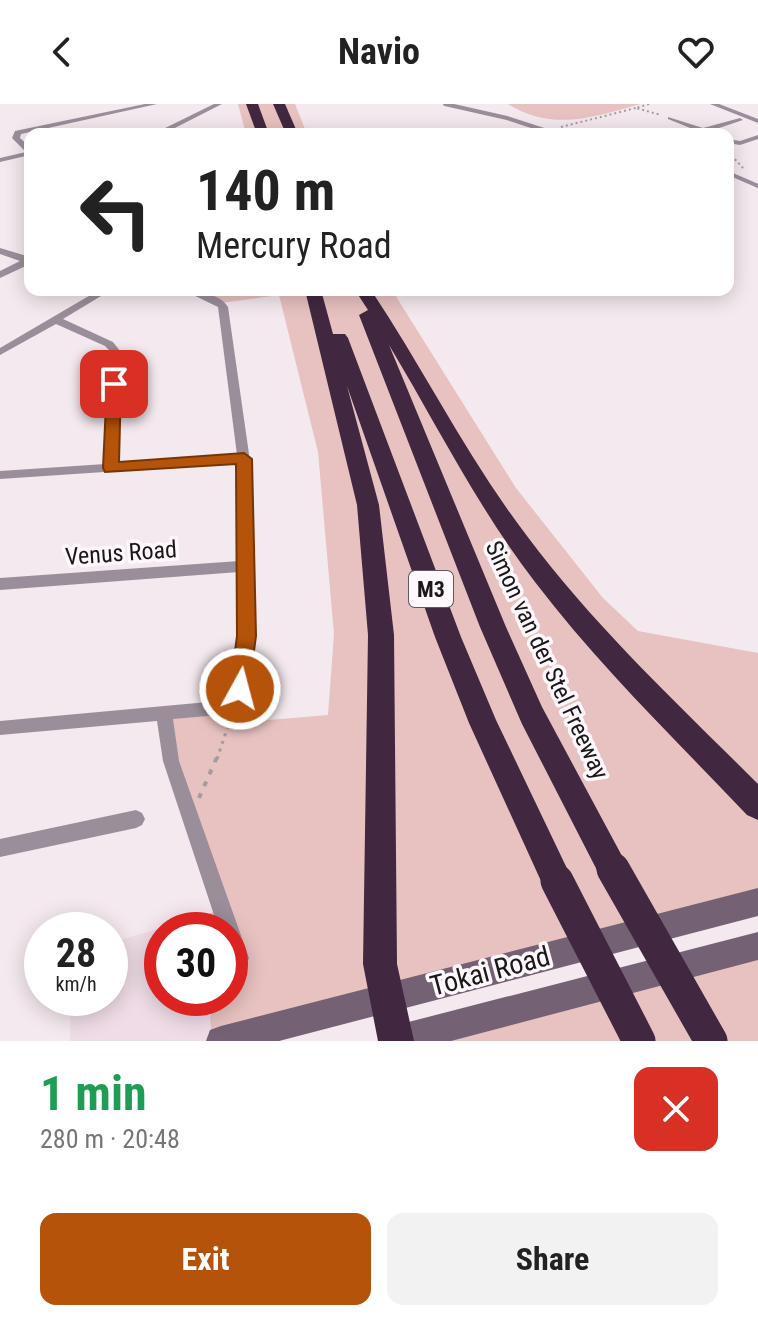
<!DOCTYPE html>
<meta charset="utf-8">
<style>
body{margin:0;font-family:"Roboto Condensed",sans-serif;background:#f2f2f2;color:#222;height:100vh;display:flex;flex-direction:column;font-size:30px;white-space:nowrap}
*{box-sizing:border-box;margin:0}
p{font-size:26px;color:#767676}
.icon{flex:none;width:44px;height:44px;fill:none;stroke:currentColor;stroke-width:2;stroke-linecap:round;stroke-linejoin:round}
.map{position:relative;height:937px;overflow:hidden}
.sheet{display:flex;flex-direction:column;background:#fff;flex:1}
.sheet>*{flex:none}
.hud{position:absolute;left:24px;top:24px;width:710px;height:168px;border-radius:16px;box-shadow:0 4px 20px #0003;background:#fff;color:#222;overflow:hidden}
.speed{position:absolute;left:24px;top:808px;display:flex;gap:16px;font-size:40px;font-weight:700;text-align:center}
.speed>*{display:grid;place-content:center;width:104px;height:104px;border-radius:50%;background:#fff;box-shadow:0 4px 20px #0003;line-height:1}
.speed small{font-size:20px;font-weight:400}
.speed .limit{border:12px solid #d22;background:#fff;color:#111}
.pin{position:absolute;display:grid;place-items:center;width:68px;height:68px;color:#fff;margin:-34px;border-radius:16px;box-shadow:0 4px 12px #0006}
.me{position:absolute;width:88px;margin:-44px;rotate:7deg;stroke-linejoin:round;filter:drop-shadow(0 0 6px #0008)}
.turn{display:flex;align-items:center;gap:28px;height:168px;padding:0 40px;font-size:36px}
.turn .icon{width:104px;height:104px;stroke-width:2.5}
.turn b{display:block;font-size:56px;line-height:68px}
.round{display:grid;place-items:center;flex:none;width:84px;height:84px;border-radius:16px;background:#f2f2f2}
.head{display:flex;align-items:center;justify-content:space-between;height:136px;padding:0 40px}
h1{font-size:48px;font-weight:700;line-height:60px;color:#1e9e55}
.primary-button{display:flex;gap:16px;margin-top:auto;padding:16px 40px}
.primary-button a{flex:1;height:92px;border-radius:16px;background:#b45309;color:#fff;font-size:32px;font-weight:700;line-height:92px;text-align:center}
.primary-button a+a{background:#f2f2f2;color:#222}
header{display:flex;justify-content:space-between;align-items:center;height:104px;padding:0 40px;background:#fff;font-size:36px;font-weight:700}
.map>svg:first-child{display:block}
.built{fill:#efdce6}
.green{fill:#e7c2c0}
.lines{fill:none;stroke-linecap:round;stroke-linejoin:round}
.path-far2{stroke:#a59ca0;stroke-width:2;stroke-dasharray:2 3;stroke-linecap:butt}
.path-far1{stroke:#a59ca0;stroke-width:3;stroke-dasharray:3 5;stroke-linecap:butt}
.path{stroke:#a59ca0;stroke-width:4;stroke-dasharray:5 8;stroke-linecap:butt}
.lane{stroke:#9b8e9b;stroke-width:4}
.street{fill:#9b8e9b;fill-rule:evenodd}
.secondary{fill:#746173;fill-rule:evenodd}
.highway{fill:#412840;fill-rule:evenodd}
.highway-bridge{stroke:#412840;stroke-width:33}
.route{fill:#b45309;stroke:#753606;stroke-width:2}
.labels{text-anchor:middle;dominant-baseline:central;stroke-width:7;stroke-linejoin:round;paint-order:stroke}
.shield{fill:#fef7fb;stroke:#5f5b5d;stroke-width:2}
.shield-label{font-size:22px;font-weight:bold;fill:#1b1819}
.street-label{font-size:24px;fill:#1b1819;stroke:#fef7fb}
.near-street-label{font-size:28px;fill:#1b1819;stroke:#fef7fb}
</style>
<header><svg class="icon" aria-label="back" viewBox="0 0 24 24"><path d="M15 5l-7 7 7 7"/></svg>Navio<svg class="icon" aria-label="heart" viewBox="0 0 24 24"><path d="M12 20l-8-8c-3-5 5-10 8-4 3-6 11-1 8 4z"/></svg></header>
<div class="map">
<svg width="758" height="937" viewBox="0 0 758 937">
<rect width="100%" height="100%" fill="#f4e9ee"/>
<!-- built -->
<polygon class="built" points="195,814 199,826 162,826 162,894 220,894 210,913 212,937 70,937 71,894 110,894 110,839"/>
<!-- green -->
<g class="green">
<polygon points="238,0 295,0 307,30 246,30"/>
<path d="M508,0H641C594,13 553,28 508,0Z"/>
<polygon points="188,186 392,186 516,384 603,494 638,527 758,549 758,798 212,937 210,913 220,894 230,894 230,826 199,826 195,814 221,806 164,609 231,600 245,618 328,611 334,530 318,348 279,191 221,199"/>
<polygon points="758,842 758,937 393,937"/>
</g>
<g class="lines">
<!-- path-far2 -->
<g class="path-far2">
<polyline points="649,0 636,4 661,11"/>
<polyline points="561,23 636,4"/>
<polyline points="728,48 744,65"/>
</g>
<!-- path-far1 -->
<polyline class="path-far1" points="217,655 230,616"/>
<!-- path -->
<polyline class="path" points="199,694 217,653"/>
<!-- lane -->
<g class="lane">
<polyline points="445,0 507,14 556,30"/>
<polyline points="728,69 758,82"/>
</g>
<!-- street -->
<g class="street">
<polygon points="145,0 157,0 21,30 20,34 30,43 30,51 0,58 0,54 26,48 12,34 15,27"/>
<polygon points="214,0 222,0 163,30 153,30"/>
<polygon points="710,0 719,0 758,15 758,19"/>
<polygon points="668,13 703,24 740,14 743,16 710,27 715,30 700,28 668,15"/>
<polygon points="758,31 758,35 740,41 728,39 728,35 740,37"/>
<polygon points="0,144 30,153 30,160 0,174 0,167 20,157 0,150"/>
<path d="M99,186H111L63,215L113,238L120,247L117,359L237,351L218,203L183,186C198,186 220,190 228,203L251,364L254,532L248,585L237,605L219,611L173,615L179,657L249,854L246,861L239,864L232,861L230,856V826H219L163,657L157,617L0,631V617L219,597L225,595C244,564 239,504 239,468L0,486V474L239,457L238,359L0,375V367L105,360L110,247L105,242L56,220L0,251V244Z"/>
<polygon points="136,706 142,709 145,715 142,721 136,724 0,753 0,735"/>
</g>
<!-- secondary -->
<g class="secondary">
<polygon points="758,784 758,812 279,937 206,937 210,926 221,922"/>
<polygon points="758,828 758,856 451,937 378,937 382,926 393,922"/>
</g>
<!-- highway -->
<g class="highway">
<polygon points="246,0 258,0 269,30 257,30"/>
<polygon points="273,0 285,0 298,30 286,30"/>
<polygon points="305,186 321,186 333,230 345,230 348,234 461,533 496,616 573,777 568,788 557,793 546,788 469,619 435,533 347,282 379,401 394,531 397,860 414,937 378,937 363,860 368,531 357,401"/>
<path d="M355,186H371C425,267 468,355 527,432C595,523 678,600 758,680V716L747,711C675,635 599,562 535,478C478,404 437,321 389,241L506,523L542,603L629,765L624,776L613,781L602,776L522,620L480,523L359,211L368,206Z"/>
</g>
<!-- highway-bridge -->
<g class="highway-bridge">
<polyline points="613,765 711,937"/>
<polyline points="557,777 639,937"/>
</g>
</g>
<!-- route -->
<polygon class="route" points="114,276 121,280 119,358 244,349 252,355 256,532 248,591 240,594 233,591 230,585 237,532 236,360 105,368 103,364 107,280"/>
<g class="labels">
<!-- shield labels -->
<rect class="shield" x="409" y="467" width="44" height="36" rx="6"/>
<g class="shield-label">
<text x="431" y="485">M3</text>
</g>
<!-- street labels -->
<g class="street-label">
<text transform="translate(121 449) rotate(-4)">Venus Road</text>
<text transform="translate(547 556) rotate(65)">Simon van der Stel Freeway</text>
</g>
<!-- near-street labels -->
<g class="near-street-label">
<text transform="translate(490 867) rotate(-15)">Tokai Road</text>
</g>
</g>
</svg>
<div class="speed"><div>28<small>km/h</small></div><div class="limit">30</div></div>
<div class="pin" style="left:114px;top:280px;background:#d93025"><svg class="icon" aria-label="arrive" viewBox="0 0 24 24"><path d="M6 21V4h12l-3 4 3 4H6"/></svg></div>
<svg class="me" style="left:240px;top:585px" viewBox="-20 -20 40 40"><circle r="17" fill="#b45309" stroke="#fff" stroke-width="3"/><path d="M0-11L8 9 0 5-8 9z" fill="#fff"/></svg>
<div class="hud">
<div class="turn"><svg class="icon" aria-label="left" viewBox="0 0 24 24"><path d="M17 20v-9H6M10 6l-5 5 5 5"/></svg><div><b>140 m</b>Mercury Road</div></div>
</div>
</div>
<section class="sheet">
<div class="head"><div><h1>1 min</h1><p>280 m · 20:48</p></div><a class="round" style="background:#d93025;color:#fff"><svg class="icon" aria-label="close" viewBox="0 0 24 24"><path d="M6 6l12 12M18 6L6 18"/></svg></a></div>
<div class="primary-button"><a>Exit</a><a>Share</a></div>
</section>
